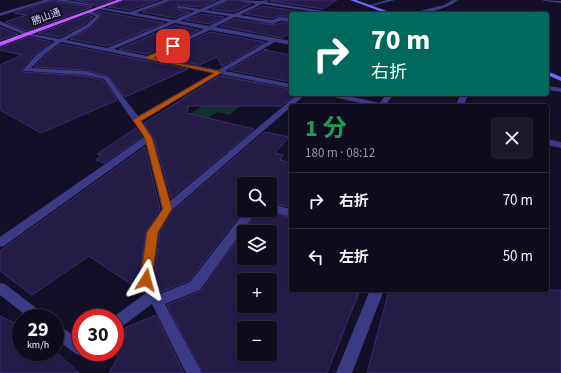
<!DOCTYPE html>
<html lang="ja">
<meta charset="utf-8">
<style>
body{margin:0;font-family:"Source Sans 3","Noto Sans JP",sans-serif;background:#1c1929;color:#f1f3f6;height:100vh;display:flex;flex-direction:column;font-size:15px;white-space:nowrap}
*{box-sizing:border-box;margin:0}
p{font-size:13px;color:#9b9ba3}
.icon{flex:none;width:22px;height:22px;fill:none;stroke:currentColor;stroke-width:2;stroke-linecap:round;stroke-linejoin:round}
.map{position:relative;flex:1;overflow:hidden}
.panel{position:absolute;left:289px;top:104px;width:260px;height:188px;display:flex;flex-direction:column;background:#0e0b1c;border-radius:4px;box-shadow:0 1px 3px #0004,0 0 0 1px #2e2b3b}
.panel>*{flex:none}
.hud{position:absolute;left:289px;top:12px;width:260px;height:84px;border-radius:4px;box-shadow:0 1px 3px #0004,0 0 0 1px #2e2b3b;background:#00695c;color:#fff;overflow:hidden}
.fabs{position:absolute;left:237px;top:177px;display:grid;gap:8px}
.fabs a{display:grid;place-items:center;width:40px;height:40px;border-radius:4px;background:#0e0b1c;box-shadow:0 1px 3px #0004,0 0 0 1px #2e2b3b;font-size:20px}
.speed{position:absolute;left:12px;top:309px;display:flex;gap:8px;font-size:20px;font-weight:700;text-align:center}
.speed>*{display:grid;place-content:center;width:52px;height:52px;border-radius:50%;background:#0e0b1c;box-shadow:0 1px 3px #0004,0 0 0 1px #2e2b3b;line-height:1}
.speed small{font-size:10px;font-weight:400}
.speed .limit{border:6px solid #d22;background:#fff;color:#111}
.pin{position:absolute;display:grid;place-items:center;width:34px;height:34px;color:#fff;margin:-17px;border-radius:8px;box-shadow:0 2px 6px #0006}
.me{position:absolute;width:44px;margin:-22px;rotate:8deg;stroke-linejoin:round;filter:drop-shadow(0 0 3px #0008)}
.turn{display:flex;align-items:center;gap:14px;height:84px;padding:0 16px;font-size:18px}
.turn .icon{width:52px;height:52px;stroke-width:2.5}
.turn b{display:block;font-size:28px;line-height:34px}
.round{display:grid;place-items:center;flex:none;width:42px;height:42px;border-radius:4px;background:#1c1929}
.head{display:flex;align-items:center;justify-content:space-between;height:68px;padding:0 16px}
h1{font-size:24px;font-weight:700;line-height:30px;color:#1e9e55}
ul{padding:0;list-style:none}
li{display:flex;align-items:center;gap:12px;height:56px;padding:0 16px;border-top:1px solid #2e2b3b}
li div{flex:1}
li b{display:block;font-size:15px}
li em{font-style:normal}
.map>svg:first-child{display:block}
.green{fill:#12302f}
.building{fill:#241b47;stroke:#3b2d73;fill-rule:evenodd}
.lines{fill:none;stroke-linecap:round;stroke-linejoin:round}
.street{fill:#3d3a85;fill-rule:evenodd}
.secondary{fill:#6f6bff;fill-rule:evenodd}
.primary{fill:#c25bff;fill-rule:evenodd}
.route{fill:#b45309;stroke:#753606}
.labels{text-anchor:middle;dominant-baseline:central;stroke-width:4;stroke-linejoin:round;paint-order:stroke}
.far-street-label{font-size:10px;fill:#d9d4ff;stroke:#130f26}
</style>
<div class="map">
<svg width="561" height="373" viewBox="0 0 561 373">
<rect width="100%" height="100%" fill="#130f26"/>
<!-- green -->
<polygon class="green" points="223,75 262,83 233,102 242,105 229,115 217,112 204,121 188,115 206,104 182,98 217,77"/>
<!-- building -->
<g class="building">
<polygon points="52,0 54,1 92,7 27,31 5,22 26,15 14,13"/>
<polygon points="75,0 113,0 96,6 95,4"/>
<polygon points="124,0 159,0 130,10 108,7"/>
<polygon points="171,0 217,0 200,7 177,5 178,9 190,12 174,18 142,12"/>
<polygon points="228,0 237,0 251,4 234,12 211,9"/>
<polygon points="270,0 337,0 323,9 270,1"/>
<polygon points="262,6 317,14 291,14 291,16 279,16 272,18 245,14"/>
<polygon points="99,11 164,23 107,46 70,39 91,28 102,16 101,14 96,12"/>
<polygon points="201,14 224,17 209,24 185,20"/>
<polygon points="88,15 93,17 85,24 60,37 38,33"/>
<polygon points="235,19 273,25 280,23 291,23 291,32 282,38 220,26"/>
<polygon points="175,25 199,30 147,54 119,49"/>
<polygon points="0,27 18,34 0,40"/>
<polygon points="210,32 265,42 222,66 217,57 199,65 159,56"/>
<polygon points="28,37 51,42 35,54 22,69 23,72 85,76 103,80 117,100 41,133 0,110 0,65 22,55 0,50 0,47"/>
<polygon points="61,44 188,69 125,97 108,76 85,70 34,67 46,55"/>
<polygon points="267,49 264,50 291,55 291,82 229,70"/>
<polygon points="220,76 291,89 291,98 281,106 188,106 187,113 254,129 171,198 154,138 144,123"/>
<polygon points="136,128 142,137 104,163 96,160 102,155 97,154"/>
<polygon points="265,132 289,137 275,153 283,155 280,160 291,163 291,207 270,203 270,184 244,184 244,210 189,281 161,292 154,280 160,232 172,212"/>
<polygon points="145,147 160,209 146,232 139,280 144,293 89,256 32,295 0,271 0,251"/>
<path d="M258,210H267L291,218V290H360L327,373H203L167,305L201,291ZM244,232H270V258H244ZM244,280H270V306H244ZM244,328H270V354H244Z"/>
<polygon points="389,290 561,290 561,373 367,373"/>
<polygon points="156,315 184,373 109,373 118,357 115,354 115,341 126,337 125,328"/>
<polygon points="0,316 21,326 21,352 55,351 79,373 0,373"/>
</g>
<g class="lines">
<!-- street -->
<g class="street">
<polygon points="44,0 51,0 0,16 0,13"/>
<polygon points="54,0 66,0 95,5 93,6"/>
<path d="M164,0H170L136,13L174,20L195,11L178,8V6L200,9L221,0H227L206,10L234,14L256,4L238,0L260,1L269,0L266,2L343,14H331L262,4L240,15L272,20L279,17L291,18V22L280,21L273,24L235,17L215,27L291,41V45L275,42L225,71L291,84V88L220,74L141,121L153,138L170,201L298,94H306L171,211L159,232L152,280L160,294L190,282L246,210H257L200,290L165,304L202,373H186L152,304L120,328L115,330V318H112L146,293L140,280L147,232L162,209L146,144L4,246L0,247V237L144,137L104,79L85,75L24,71L23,70L36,55L55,41L25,35L0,25V21L28,33L60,39L86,25L96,16L87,13L89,11L101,15L90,27L66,40L107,48L169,22L99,9L97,7L130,12ZM201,12L229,16L209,26L180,21ZM175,23L204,29L147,56L114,49ZM210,30L269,41L218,70L154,57ZM61,42L213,73L138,116L108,77L85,71L31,68L45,54Z"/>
<polygon points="387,0 395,0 368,7 366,6"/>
<path d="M453,0H458C446,10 424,14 408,14L444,5Z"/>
<polygon points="542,0 561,1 561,3 544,1"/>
<polygon points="547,86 561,88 561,92 547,90"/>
<polygon points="325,94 339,94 380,103 386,94 394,94 386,104 389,106 374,106 329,96"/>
<polygon points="460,94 468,94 464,106 456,106"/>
<polygon points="547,139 561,142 561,148 547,145"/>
<polygon points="270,204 291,209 291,217 268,210 270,210"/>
<polygon points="0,283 5,284 44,314 46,318 29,318 0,295"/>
<polygon points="370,290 384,290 352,373 336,373"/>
<polygon points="55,324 60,326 81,341 81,352 87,352 86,354 81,356 76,354 55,338"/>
</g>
<!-- secondary -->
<g class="secondary">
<polygon points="350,0 356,0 395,14 388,14"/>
<polygon points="547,71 561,77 561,81 547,75"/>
</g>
<!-- primary -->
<polygon class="primary" points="117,0 123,0 0,46 0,42"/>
</g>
<!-- route -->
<polygon class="route" points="173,45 176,46 175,47 154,58 222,72 141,121 152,138 172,209 158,232 152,280 150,284 146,285 142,284 140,280 147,232 163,209 145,138 133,120 214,73 145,58"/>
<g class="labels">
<!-- far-street labels -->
<g class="far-street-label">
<text transform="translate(46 17) rotate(-20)">勝山通</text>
</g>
</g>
</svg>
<div class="fabs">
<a><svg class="icon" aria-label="search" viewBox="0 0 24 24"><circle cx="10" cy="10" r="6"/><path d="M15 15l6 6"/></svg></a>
<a><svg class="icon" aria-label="layers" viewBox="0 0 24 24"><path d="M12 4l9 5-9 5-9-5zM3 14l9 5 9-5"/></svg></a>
<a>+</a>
<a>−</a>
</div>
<div class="speed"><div>29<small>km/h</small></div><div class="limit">30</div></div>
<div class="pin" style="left:173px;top:46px;background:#d93025"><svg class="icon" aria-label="arrive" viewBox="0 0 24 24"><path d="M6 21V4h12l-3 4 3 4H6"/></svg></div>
<svg class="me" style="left:146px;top:280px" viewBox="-20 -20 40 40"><path d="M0-17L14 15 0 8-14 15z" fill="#b45309" stroke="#fff" stroke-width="4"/></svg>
<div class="hud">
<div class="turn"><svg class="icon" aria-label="right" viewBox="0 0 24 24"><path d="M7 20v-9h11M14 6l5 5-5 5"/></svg><div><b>70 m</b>右折</div></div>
</div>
<section class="panel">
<div class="head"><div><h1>1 分</h1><p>180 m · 08:12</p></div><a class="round"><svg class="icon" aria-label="close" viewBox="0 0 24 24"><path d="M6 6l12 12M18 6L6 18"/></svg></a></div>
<ul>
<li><svg class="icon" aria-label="right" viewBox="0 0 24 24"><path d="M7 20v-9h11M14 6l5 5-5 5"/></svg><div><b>右折</b></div><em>70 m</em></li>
<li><svg class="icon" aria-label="left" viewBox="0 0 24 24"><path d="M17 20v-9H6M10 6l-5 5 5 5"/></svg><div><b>左折</b></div><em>50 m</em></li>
</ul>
</section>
</div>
